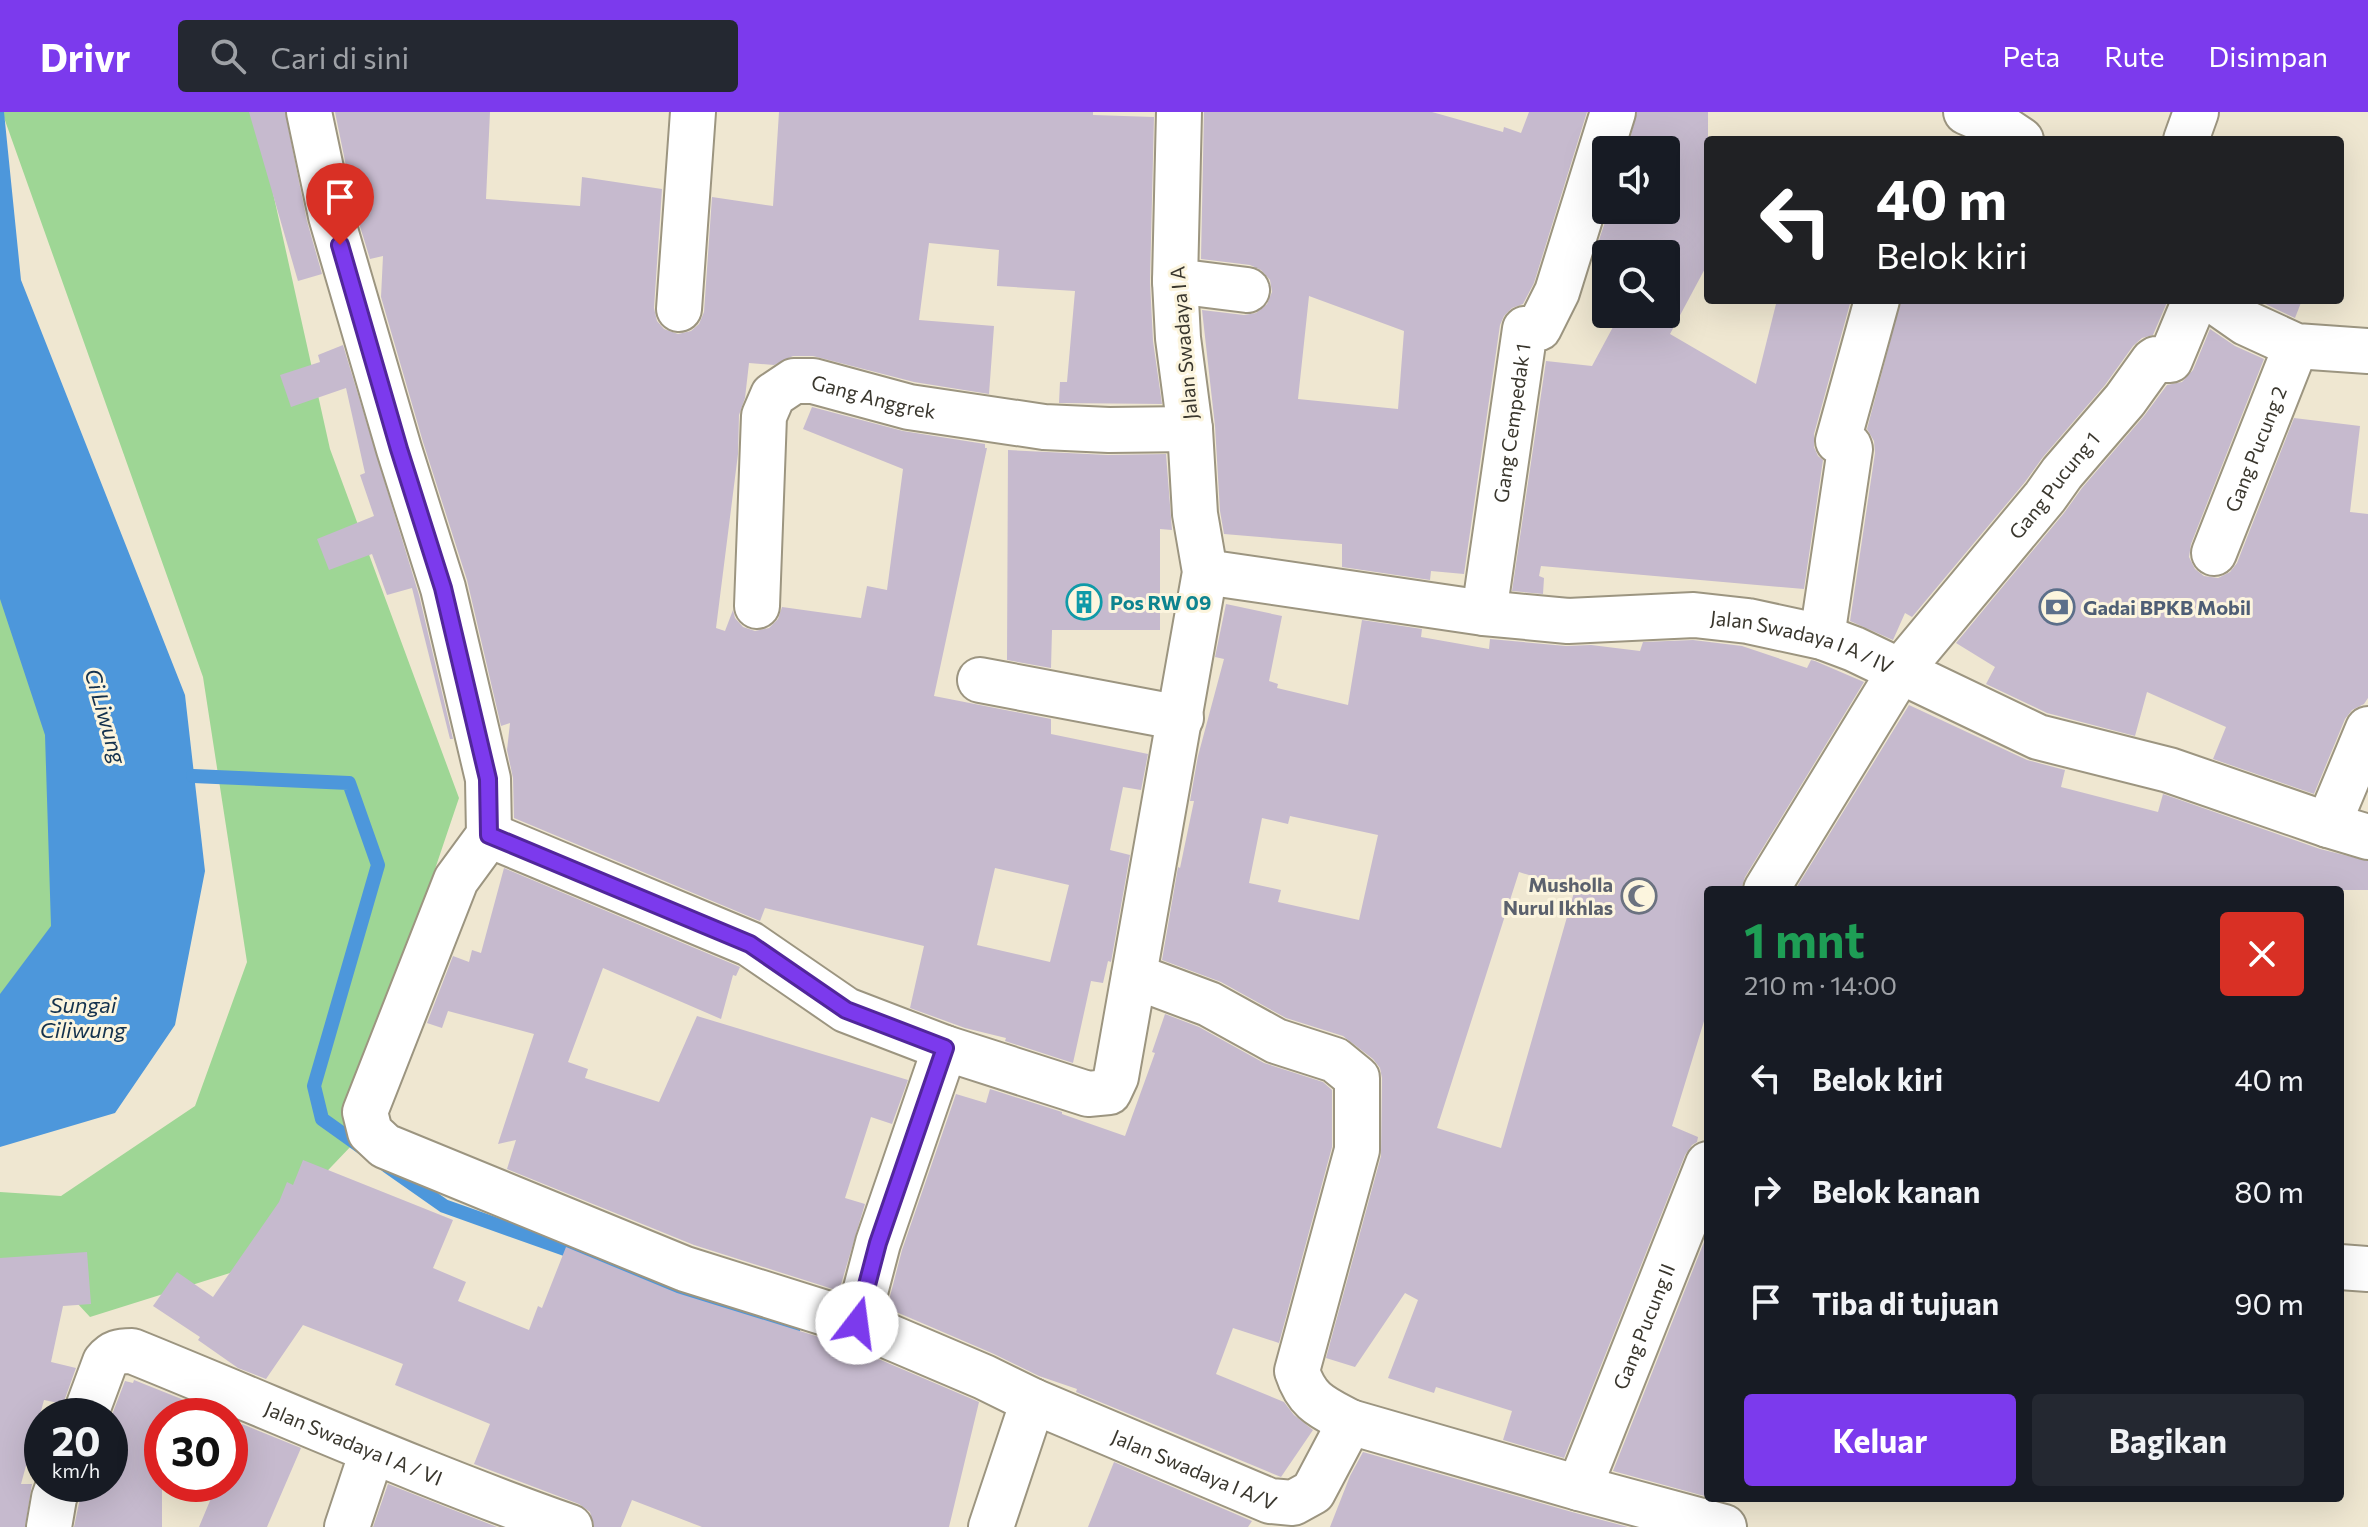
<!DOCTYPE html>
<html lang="id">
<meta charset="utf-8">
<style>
body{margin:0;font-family:Commissioner,sans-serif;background:#242831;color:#f1f3f6;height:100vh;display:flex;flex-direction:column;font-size:30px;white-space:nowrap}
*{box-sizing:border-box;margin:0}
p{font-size:26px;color:#9ea1a6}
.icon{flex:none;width:44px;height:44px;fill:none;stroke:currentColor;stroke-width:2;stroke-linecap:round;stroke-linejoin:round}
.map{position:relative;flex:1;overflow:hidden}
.side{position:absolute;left:1704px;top:774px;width:640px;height:616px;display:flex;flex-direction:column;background:#171b24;border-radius:8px;box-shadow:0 8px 32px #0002}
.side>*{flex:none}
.top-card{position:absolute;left:1704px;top:24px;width:640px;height:168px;border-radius:8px;box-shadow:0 8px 32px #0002;background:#202124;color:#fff;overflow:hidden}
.fabs{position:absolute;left:1592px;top:24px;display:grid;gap:16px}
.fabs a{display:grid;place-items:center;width:88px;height:88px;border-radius:8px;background:#171b24;box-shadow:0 8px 32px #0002;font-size:40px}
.speed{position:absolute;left:24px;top:1286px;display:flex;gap:16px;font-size:40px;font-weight:700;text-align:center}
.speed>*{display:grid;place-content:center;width:104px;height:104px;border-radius:50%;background:#171b24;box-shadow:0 8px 32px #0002;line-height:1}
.speed small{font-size:20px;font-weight:400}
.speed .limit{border:12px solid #d22;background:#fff;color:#111}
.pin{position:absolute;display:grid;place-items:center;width:68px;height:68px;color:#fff;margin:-82px -34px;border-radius:50% 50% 50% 0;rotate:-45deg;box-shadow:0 0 8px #0007}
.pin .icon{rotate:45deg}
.me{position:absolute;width:88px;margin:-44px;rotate:15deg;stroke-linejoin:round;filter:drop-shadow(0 0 6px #0008)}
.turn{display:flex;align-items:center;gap:28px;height:168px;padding:0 40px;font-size:36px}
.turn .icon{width:104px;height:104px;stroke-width:2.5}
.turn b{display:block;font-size:56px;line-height:68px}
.round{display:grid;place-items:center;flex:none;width:84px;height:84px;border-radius:8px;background:#242831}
.head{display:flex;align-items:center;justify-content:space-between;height:136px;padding:0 40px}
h1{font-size:48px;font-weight:700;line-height:60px;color:#1e9e55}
.button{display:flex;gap:16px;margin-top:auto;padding:16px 40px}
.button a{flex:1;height:92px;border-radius:8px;background:#7c3aed;color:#fff;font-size:32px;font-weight:700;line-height:92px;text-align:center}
.button a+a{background:#242831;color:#f1f3f6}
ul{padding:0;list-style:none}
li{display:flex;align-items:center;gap:24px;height:112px;padding:0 40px}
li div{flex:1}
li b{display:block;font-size:30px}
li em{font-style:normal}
header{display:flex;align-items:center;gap:48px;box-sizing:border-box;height:112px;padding:0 40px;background:#7c3aed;color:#fff}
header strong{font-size:38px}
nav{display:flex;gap:44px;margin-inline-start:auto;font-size:28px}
.search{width:560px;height:72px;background:#242831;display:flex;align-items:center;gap:20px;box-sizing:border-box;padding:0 28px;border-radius:8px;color:#9ea1a6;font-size:30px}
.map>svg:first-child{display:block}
.green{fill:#9ed695}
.water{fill:#4d97db}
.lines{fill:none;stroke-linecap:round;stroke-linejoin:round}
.stream{stroke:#4d97db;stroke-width:14}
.building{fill:#c6bace;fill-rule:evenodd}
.minor-casing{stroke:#9c9580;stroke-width:48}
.minor{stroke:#fff;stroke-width:44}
.route-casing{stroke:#51269a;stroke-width:20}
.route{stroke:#7c3aed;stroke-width:14}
.labels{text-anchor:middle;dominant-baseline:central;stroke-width:6;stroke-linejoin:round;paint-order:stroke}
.street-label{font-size:20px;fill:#3a372e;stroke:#fcf5de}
.culture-label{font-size:20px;font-weight:bold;fill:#0d838f;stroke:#fcf5de;text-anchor:start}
.service-label{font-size:20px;font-weight:bold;fill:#4e5e75;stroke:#fcf5de;text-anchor:start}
.worship-label{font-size:20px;font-weight:bold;fill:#5b616d;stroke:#fcf5de;text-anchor:end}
.water-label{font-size:22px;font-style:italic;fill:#14324e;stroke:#fcf5de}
</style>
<header>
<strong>Drivr</strong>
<div class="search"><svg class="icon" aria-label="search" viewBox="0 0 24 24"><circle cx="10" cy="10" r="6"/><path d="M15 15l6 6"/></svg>Cari di sini</div>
<nav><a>Peta</a><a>Rute</a><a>Disimpan</a></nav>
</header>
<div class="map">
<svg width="2368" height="1415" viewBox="0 0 2368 1415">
<rect width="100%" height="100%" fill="#efe7d1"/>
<!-- green -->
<g class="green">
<polygon points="2,0 255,0 330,337 459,686 406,843 395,988 230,1161 90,1205 53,1165 0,1169 0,1080 61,1084 195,994 247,850 203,565"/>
<polygon points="0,443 72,629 86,826 0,936"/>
</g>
<!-- water -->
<polygon class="water" points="0,0 4,0 21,168 185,583 205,759 175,913 115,1001 0,1035 0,882 51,814 45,623 0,487"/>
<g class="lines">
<!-- stream -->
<g class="stream">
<polyline points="193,664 349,671 378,753 314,974 322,1007 364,1037"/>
<polyline points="387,1054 444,1094 793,1218"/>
</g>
</g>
<!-- building -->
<g class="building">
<polygon points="249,0 285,0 307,109 322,162 298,169"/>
<path d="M335,0H490L486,87L580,94L582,65L662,77L654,196L657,209L664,217L678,222L691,219L699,212L704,200L712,85L773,94L779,0H1093V3L1154,5L1150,170L1153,229L1162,292L1059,291L1060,270H1067L1075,179L997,174L999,138L929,131L919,208L994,214L989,282L914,270L813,244H793L774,253L749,251L745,286L739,303L738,342L716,516L725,519L733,498L735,506L743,515L755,519L769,516L778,507L782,495L861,506L867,474L887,478L903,357L803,317L812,295L903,319L985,332V336H987L934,584L1051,607V622L1148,642L1141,678L1123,675L1110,738L1130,743L1111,850L1108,849L1103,871L1091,869L1073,951L1005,929L1006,926L965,916L910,896L924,834L765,796L760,809L514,706L513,666L507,638L510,611L501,614L467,468L423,330L381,185L383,144L370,147L355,98ZM995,756L1069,773L1050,850L977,833Z"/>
<path d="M1204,0H1432L1503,20L1504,15L1521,21L1529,0H1587L1534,171L1523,192L1512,196L1504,204L1500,213L1464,462L1431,459L1430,468L1342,455V432L1224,422L1220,399L1215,314L1202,198L1244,203L1256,201L1267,192L1272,180L1270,168L1261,158L1250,153L1201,147ZM1309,184L1404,219L1398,297L1298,287Z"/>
<polygon points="1637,0 1708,0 1708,151 1670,222 1756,272 1777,188 1851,188 1814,322 1814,335 1818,344 1823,348 1804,477 1541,454 1539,464 1544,466 1543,482 1512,479 1546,249 1592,254 1620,202 1666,202 1666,142 1652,142 1654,139 1599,128 1609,98 1666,98 1666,38 1627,38"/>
<polygon points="1901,188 2168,188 2153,223 2142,226 2133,234 2105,273 2043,345 2025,370 1912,505 1905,501 1893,528 1850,509 1875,341 1874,329 1867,317"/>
<polygon points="2257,188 2302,188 2295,206"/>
<polygon points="2210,217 2235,234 2264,247 2191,432 2189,445 2195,457 2204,464 2218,466 2230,460 2237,451 2294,306 2360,314 2350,400 2368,402 2368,586 2364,592 2352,598 2345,607 2314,682 2213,647 2226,615 2147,580 2135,624 2047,601 1986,572 1995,555 1956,531 2064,401 2082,376 2144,304 2167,273 2182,270 2193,258"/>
<polygon points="343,233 419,483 453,627 450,627 412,476 387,483 372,442 329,458 317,427 374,404 360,363 365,361 346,276 291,295 280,263 320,250 318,243"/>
<polygon points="1008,338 1108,343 1166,342 1172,418 1160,417 1160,518 1052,518 1051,556 1007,548"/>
<path d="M1226,492L1282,504L1269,569L1278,572L1277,576L1348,593L1362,508L1422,517L1421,525L1489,537L1490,527L1566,534L1591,533L1640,539L1643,530L1693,528L1742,534L1807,556L1811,548L1815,549L1864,570L1745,765L1741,778H1708V896L1672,1014L1698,1025L1697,1030L1692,1033L1685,1043L1564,1346L1503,1328L1512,1299L1436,1275L1434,1281L1388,1266L1418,1188L1405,1181L1355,1255L1326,1246L1381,1044L1382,966L1380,956L1373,947L1343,924L1286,906L1221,870L1162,848L1178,755L1180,756L1194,689H1190L1198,644L1224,547L1215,545ZM1290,704L1378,723L1359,808L1278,790L1281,778L1249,771L1262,706L1288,712ZM1519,760L1575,777L1501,1036L1437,1016Z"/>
<polygon points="1909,593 2027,648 2065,658 2061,675 2158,700 2163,682 2320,737 2368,749 2368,778 1795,778"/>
<polygon points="504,756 740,855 736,864 733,863 721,907 603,856 568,950 588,957 585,966 659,990 697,904 908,968 892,1012 871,1005 845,1086 865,1092 839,1179 694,1133 507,1057 516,1028 498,1032 534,922 448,899 442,916 427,911 453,844 469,850 472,838 481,841"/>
<polygon points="1165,902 1199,915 1264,951 1323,970 1332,978 1332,1035 1279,1231 1233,1216 1216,1262 1284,1290 1294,1303 1313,1318 1281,1365 1076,1280 1077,1277 1039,1264 994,1242 887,1196 902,1138 956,982 986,991 990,977 1062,1000 1062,1002 1125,1024 1155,941 1152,940"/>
<polygon points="303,1048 453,1108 433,1156 466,1170 458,1189 529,1218 538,1194 542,1196 566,1135 677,1181 848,1234 979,1290 949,1415 702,1415 632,1388 621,1415 594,1415 590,1400 579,1392 474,1352 490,1312 395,1273 403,1252 303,1213 266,1267 238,1256 198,1228 200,1225 153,1194 177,1160 213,1185 279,1090 287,1070 293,1073"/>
<polygon points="1708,1120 1708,1385 1613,1359"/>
<polygon points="87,1140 91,1192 63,1194 51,1250 76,1256 63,1292 44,1288 21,1372 32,1372 25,1415 0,1415 0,1146"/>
<polygon points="134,1268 224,1304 162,1304 162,1415 74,1415 83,1372 110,1372 110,1308 125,1269 133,1271"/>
<polygon points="242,1312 301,1336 267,1415 199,1415 217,1372 230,1372 230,1341"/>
<polygon points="1363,1340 1572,1400 1628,1415 1330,1415 1350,1364"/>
<polygon points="1114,1350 1252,1409 1248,1415 1088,1415"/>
<polygon points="388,1372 451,1397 497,1415 373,1415"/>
</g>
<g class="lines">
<defs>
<g id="minor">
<polyline points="309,0 331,104 399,337 443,476 488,667 489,723 456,768 365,1000 370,1020 385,1034 685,1157 857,1211"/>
<polyline points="1966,0 2003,16 2021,28"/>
<polyline points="2186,28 2196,0"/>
<polyline points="1175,169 1247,178"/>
<polyline points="2213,188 2246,211 2296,234 2368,239"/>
<polyline points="679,197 693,0"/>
<path id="s1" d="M2214,441L2296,234"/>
<path id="s2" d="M1205,460L1484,501L1568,509L1694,503L1748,509L1822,525L1854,537L2038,625L2169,658L2328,713L2368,725"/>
<path id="s3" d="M757,494L764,304L773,283L794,269H813L909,295L1044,315L1109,318L1190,317"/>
<path id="s4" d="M1484,501L1525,217L1539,216L1557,180L1613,0"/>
<polyline points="1822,525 1850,337 1849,334 1838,329 1877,188"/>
<polyline points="980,568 1181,606"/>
<polyline points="2328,713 2368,617"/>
<polyline points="489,723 750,832 846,898 945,936"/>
<path id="s5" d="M1766,778L1900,559L2045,385L2062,361L2125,288L2153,249L2156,247L2170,248L2195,188"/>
<path d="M1134,864L1209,892L1276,929L1335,948L1357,966V1038L1297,1259C1307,1290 1322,1295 1350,1310"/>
<polyline points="2340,1155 2368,1157"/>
<polyline points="1033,1289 984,1265 857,1211 878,1131 945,936 1088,982 1109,980 1116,965 1205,460 1195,402 1190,317 1178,226 1175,169 1179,0"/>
<path id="s6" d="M85,1304L105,1250C113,1240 120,1239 132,1239C278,1298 422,1363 570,1415"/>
<path id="s7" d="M1579,1376L1708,1052"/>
<polyline points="49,1415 54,1386 59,1372"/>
<polyline points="347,1415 372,1340"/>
<path id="s8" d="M991,1415L1033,1289L1270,1389L1293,1391L1313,1380L1350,1310L1579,1376L1724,1415"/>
</g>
</defs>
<!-- minor casing -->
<use href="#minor" class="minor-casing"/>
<!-- minor -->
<use href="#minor" class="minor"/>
</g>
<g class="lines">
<defs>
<polyline id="route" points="340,133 399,337 443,476 488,667 489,723 750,832 846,898 945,936 878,1131 857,1211"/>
</defs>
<!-- route casing -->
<use href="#route" class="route-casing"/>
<!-- route -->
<use href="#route" class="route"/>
</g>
<!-- icons -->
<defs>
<symbol id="building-ring" viewBox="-11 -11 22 22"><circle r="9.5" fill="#fcf5de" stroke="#0f9aa8" stroke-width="1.5"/><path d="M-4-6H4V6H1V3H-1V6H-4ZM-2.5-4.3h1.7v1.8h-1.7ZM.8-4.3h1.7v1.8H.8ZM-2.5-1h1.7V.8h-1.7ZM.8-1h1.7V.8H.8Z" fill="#0f9aa8"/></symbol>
<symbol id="bank-ring" viewBox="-11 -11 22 22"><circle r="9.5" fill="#fcf5de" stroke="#5c6f8a" stroke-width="1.5"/><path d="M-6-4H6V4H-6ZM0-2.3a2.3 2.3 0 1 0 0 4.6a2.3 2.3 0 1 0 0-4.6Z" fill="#5c6f8a"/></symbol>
<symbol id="mosque-ring" viewBox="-11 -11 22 22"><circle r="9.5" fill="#fcf5de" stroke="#6b7280" stroke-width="1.5"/><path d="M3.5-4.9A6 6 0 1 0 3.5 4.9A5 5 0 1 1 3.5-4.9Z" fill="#6b7280"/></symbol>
</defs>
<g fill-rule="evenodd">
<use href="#building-ring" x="1064" y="470" width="40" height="40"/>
<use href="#bank-ring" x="2037" y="475" width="40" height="40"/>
<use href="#mosque-ring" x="1619" y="764" width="40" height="40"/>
</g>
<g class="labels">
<!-- street labels -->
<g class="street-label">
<text transform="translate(1183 231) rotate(-95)">Jalan Swadaya I A</text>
<text stroke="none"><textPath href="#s3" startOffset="320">Gang Anggrek</textPath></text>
<text stroke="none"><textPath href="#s4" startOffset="192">Gang Cempedak 1</textPath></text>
<text stroke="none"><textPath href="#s1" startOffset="112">Gang Pucung 2</textPath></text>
<text stroke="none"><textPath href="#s5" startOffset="498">Gang Pucung 1</textPath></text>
<text stroke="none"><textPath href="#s2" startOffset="604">Jalan Swadaya I A / IV</textPath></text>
<text stroke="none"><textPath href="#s7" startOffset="174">Gang Pucung II</textPath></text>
<text stroke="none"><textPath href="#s6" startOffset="328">Jalan Swadaya I A / VI</textPath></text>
<text stroke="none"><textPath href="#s8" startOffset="308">Jalan Swadaya I A/V</textPath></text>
</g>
<!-- culture labels -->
<g class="culture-label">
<text x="1110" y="490">Pos RW 09</text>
</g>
<!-- service labels -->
<g class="service-label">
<text x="2083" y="495">Gadai BPKB Mobil</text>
</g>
<!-- worship labels -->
<g class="worship-label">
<text x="1613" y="772">Musholla<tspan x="1613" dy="23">Nurul Ikhlas</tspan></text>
</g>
<!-- water labels -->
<g class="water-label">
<text transform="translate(106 604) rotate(74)">Ci Liwung</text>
<text x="83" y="892">Sungai<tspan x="83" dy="25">Ciliwung</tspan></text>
</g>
</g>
</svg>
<div class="fabs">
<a><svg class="icon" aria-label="sound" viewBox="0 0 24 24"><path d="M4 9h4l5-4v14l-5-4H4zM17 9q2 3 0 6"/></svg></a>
<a><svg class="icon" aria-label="search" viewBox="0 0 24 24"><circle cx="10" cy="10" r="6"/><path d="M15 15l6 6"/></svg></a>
</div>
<div class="speed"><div>20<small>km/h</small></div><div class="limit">30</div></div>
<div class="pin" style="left:340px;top:133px;background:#d93025"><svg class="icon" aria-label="arrive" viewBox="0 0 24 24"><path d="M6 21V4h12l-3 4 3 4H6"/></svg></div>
<svg class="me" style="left:857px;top:1211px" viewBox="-20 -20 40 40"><circle r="19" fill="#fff"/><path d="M0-13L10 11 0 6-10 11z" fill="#7c3aed"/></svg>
<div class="top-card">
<div class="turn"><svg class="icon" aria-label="left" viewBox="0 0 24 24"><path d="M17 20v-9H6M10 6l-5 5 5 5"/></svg><div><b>40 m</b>Belok kiri</div></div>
</div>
<section class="side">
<div class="head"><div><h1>1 mnt</h1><p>210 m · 14:00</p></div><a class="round" style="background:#d93025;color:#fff"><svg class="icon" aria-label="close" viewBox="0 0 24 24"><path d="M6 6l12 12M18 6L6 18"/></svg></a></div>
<ul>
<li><svg class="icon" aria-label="left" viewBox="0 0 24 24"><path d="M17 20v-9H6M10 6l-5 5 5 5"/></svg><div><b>Belok kiri</b></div><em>40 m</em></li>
<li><svg class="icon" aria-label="right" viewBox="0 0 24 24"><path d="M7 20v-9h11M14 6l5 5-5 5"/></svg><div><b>Belok kanan</b></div><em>80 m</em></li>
<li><svg class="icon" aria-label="arrive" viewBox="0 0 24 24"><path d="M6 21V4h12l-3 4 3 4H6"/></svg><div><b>Tiba di tujuan</b></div><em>90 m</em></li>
</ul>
<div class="button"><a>Keluar</a><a>Bagikan</a></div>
</section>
</div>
